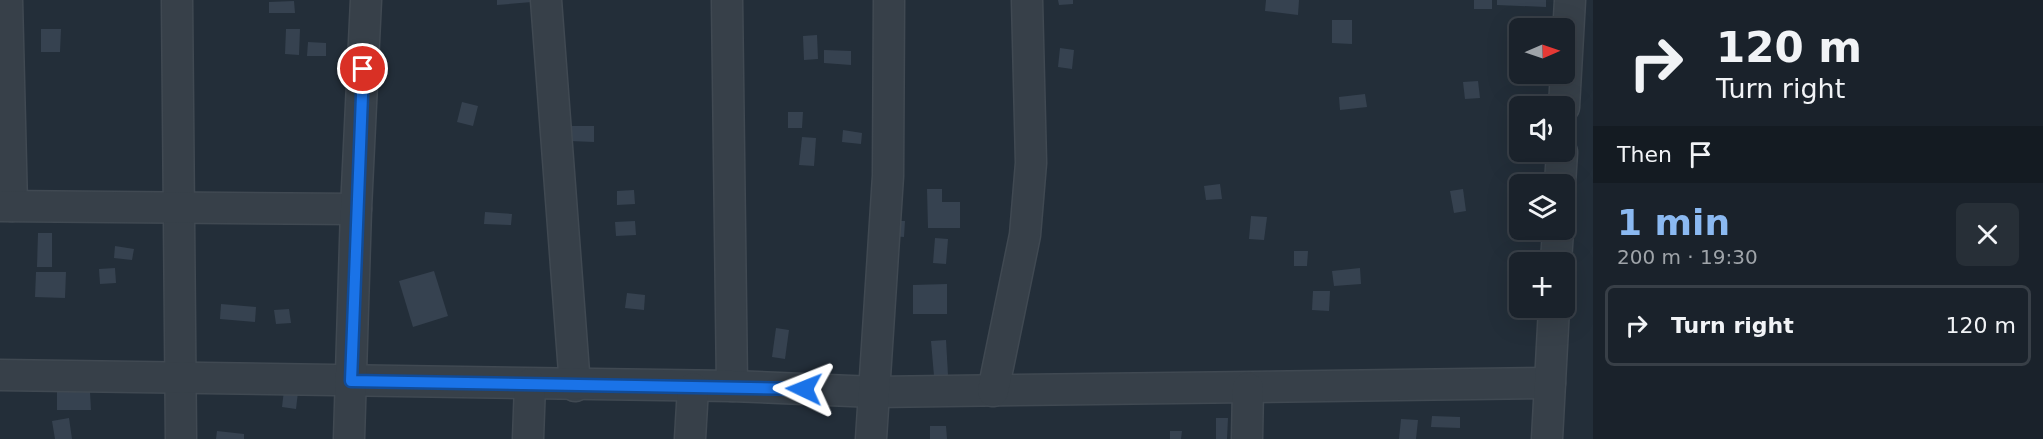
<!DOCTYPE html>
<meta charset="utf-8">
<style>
body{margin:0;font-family:"DejaVu Sans",sans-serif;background:#272f37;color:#f1f3f6;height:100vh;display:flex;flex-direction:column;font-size:22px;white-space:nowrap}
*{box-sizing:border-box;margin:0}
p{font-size:20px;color:#9fa4a9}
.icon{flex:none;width:33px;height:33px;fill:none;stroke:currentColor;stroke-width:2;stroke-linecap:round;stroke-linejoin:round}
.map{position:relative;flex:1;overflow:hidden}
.sheet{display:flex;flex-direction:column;background:#1a222b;width:450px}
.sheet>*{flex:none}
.banner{background:#1a222b;color:#f1f3f6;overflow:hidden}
.needle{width:39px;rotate:88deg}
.controls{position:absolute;left:1509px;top:18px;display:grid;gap:12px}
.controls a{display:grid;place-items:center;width:66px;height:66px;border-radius:9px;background:#1a222b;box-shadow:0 6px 24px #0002,0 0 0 2px #383f47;font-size:30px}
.pin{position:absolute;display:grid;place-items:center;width:51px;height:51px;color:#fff;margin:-26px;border:3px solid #fff;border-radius:50%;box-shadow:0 2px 6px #0007}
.me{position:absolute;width:66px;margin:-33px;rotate:272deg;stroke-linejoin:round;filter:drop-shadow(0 0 4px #0008)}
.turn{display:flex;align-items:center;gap:21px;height:126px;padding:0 24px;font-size:27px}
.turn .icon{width:78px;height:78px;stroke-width:2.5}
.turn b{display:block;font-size:42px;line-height:51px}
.then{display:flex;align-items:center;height:57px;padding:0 24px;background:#0003;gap:12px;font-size:22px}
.round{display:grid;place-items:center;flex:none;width:63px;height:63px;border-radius:9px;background:#272f37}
.headline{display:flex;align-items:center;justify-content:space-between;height:102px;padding:0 24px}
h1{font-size:36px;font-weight:800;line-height:45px;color:#8bb9f1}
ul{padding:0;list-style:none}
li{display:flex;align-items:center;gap:18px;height:81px;margin:0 12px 9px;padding:0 12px;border:3px solid #383f47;border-radius:9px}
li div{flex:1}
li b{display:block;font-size:22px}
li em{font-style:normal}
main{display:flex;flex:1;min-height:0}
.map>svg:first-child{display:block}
.building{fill:#364250}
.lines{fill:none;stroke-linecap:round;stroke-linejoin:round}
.minor-casing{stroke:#404952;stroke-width:33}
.minor{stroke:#374049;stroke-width:30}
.route-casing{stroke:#114b97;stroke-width:15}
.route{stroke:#1a73e8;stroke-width:10}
</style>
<main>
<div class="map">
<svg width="1593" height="439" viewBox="0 0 1593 439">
<rect width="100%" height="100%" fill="#232e39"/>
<!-- building -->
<g class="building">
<polygon points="497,0 532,0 532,2 497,5"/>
<polygon points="1058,0 1073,0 1073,4 1059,5"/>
<polygon points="1266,0 1299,0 1298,15 1265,11"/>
<rect x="1474" y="0" width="18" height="9"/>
<polygon points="1497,0 1546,0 1546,7 1497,5"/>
<polygon points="294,1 295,13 269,13 269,2"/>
<polygon points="1332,20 1352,20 1352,44 1332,43"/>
<polygon points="41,29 61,29 60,52 41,52"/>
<polygon points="286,29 300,29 299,55 285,54"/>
<polygon points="817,35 818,59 804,60 803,36"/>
<polygon points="308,42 326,43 326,56 307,56"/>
<polygon points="1060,48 1074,50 1072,69 1058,67"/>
<polygon points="824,50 851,51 851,65 824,63"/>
<polygon points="1478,81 1480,98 1465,99 1463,82"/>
<polygon points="1365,94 1367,107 1340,110 1339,97"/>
<polygon points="462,102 478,106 473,126 457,122"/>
<polygon points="788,112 803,112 802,128 788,128"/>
<polygon points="570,126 594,126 594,142 570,141"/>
<polygon points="843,130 862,133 861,144 842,142"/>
<polygon points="802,137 816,138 814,166 799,165"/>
<polygon points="1220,184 1222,199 1206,200 1204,186"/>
<polygon points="927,189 942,189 942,202 960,202 960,228 928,228"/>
<polygon points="1463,189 1466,211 1454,213 1450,191"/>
<polygon points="634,190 635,204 617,205 617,191"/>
<polygon points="485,212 512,214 511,225 484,224"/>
<polygon points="1251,216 1267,217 1264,240 1249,239"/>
<polygon points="635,221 636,235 616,236 615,222"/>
<polygon points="892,221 905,221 904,237 891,236"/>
<polygon points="38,233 52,233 52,267 37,267"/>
<polygon points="935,238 948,239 946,264 933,263"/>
<polygon points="115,246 134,249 132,260 114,258"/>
<polygon points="1294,251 1308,251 1307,266 1294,266"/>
<polygon points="115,268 116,283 100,284 99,269"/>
<polygon points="1360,268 1361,284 1334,286 1332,271"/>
<polygon points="434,271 448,316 413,327 399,281"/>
<polygon points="36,272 66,272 65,298 35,297"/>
<polygon points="947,284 947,314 913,314 913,285"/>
<polygon points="1313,291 1330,291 1329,311 1312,310"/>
<polygon points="627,293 645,295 644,310 625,308"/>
<polygon points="221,304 256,307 255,322 220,319"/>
<polygon points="289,309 291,323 276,324 274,310"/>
<polygon points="776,328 789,330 785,359 772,357"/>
<polygon points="946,340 948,375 934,376 931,341"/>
<polygon points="284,390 298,392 296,409 282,407"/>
<polygon points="57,392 90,392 91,410 57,410"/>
<polygon points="1432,416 1460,417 1460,428 1431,427"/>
<polygon points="69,418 72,439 55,439 52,421"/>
<polygon points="1216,418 1228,418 1227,439 1216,439"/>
<polygon points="1401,419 1418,420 1416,439 1399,439"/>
<polygon points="930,426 946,426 947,439 930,439"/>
<polygon points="217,431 244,434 244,439 216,439"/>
<polygon points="1170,431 1182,431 1181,439 1170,439"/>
</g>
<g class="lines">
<defs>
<g id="minor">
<polyline points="7,0 12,206"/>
<polyline points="177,0 181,439"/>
<polyline points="546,0 575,386"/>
<polyline points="727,0 732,386"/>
<polyline points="1564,107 1570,0"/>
<polyline points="1560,184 1562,152"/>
<polyline points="0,206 356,209"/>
<polyline points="1556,262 1558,230"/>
<polyline points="0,375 732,386 875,392 1550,383"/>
<polyline points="993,391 1025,235 1031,163 1027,0"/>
<polyline points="349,439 356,209 366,0"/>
<polyline points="528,439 530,384"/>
<polyline points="690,439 693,388"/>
<polyline points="871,439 888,176 889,0"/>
<polyline points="1247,439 1248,388"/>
<polyline points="1547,439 1554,308"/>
</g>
</defs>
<!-- minor casing -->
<use href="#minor" class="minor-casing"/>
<!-- minor -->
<use href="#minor" class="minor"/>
</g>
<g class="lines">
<defs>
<polyline id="route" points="363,69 351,381 804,389"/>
</defs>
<!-- route casing -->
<use href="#route" class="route-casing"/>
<!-- route -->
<use href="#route" class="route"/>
</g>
</svg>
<div class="controls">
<a><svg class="needle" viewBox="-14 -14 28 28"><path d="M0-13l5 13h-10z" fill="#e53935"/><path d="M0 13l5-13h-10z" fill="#9fa4a9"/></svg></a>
<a><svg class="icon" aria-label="sound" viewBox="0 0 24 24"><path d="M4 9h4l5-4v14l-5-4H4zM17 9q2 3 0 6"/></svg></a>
<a><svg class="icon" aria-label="layers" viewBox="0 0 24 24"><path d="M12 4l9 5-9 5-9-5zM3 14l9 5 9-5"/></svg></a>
<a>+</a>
</div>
<div class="pin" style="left:363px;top:69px;background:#d93025"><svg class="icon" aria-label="arrive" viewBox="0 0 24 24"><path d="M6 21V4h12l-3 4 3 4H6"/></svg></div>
<svg class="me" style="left:804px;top:389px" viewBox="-20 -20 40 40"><path d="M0-17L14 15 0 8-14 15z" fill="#1a73e8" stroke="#fff" stroke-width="4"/></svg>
</div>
<section class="sheet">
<div class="banner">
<div class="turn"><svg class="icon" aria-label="right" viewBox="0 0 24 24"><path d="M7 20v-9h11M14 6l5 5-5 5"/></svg><div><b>120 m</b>Turn right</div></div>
<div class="then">Then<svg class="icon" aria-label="arrive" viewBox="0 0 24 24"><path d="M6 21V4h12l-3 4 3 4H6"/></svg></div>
</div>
<div class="headline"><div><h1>1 min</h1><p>200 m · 19:30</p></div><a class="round"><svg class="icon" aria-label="close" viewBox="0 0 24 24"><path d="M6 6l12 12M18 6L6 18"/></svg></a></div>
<ul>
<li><svg class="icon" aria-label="right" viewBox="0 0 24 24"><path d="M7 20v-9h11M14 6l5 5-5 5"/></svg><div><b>Turn right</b></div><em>120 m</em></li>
</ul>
</section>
</main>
